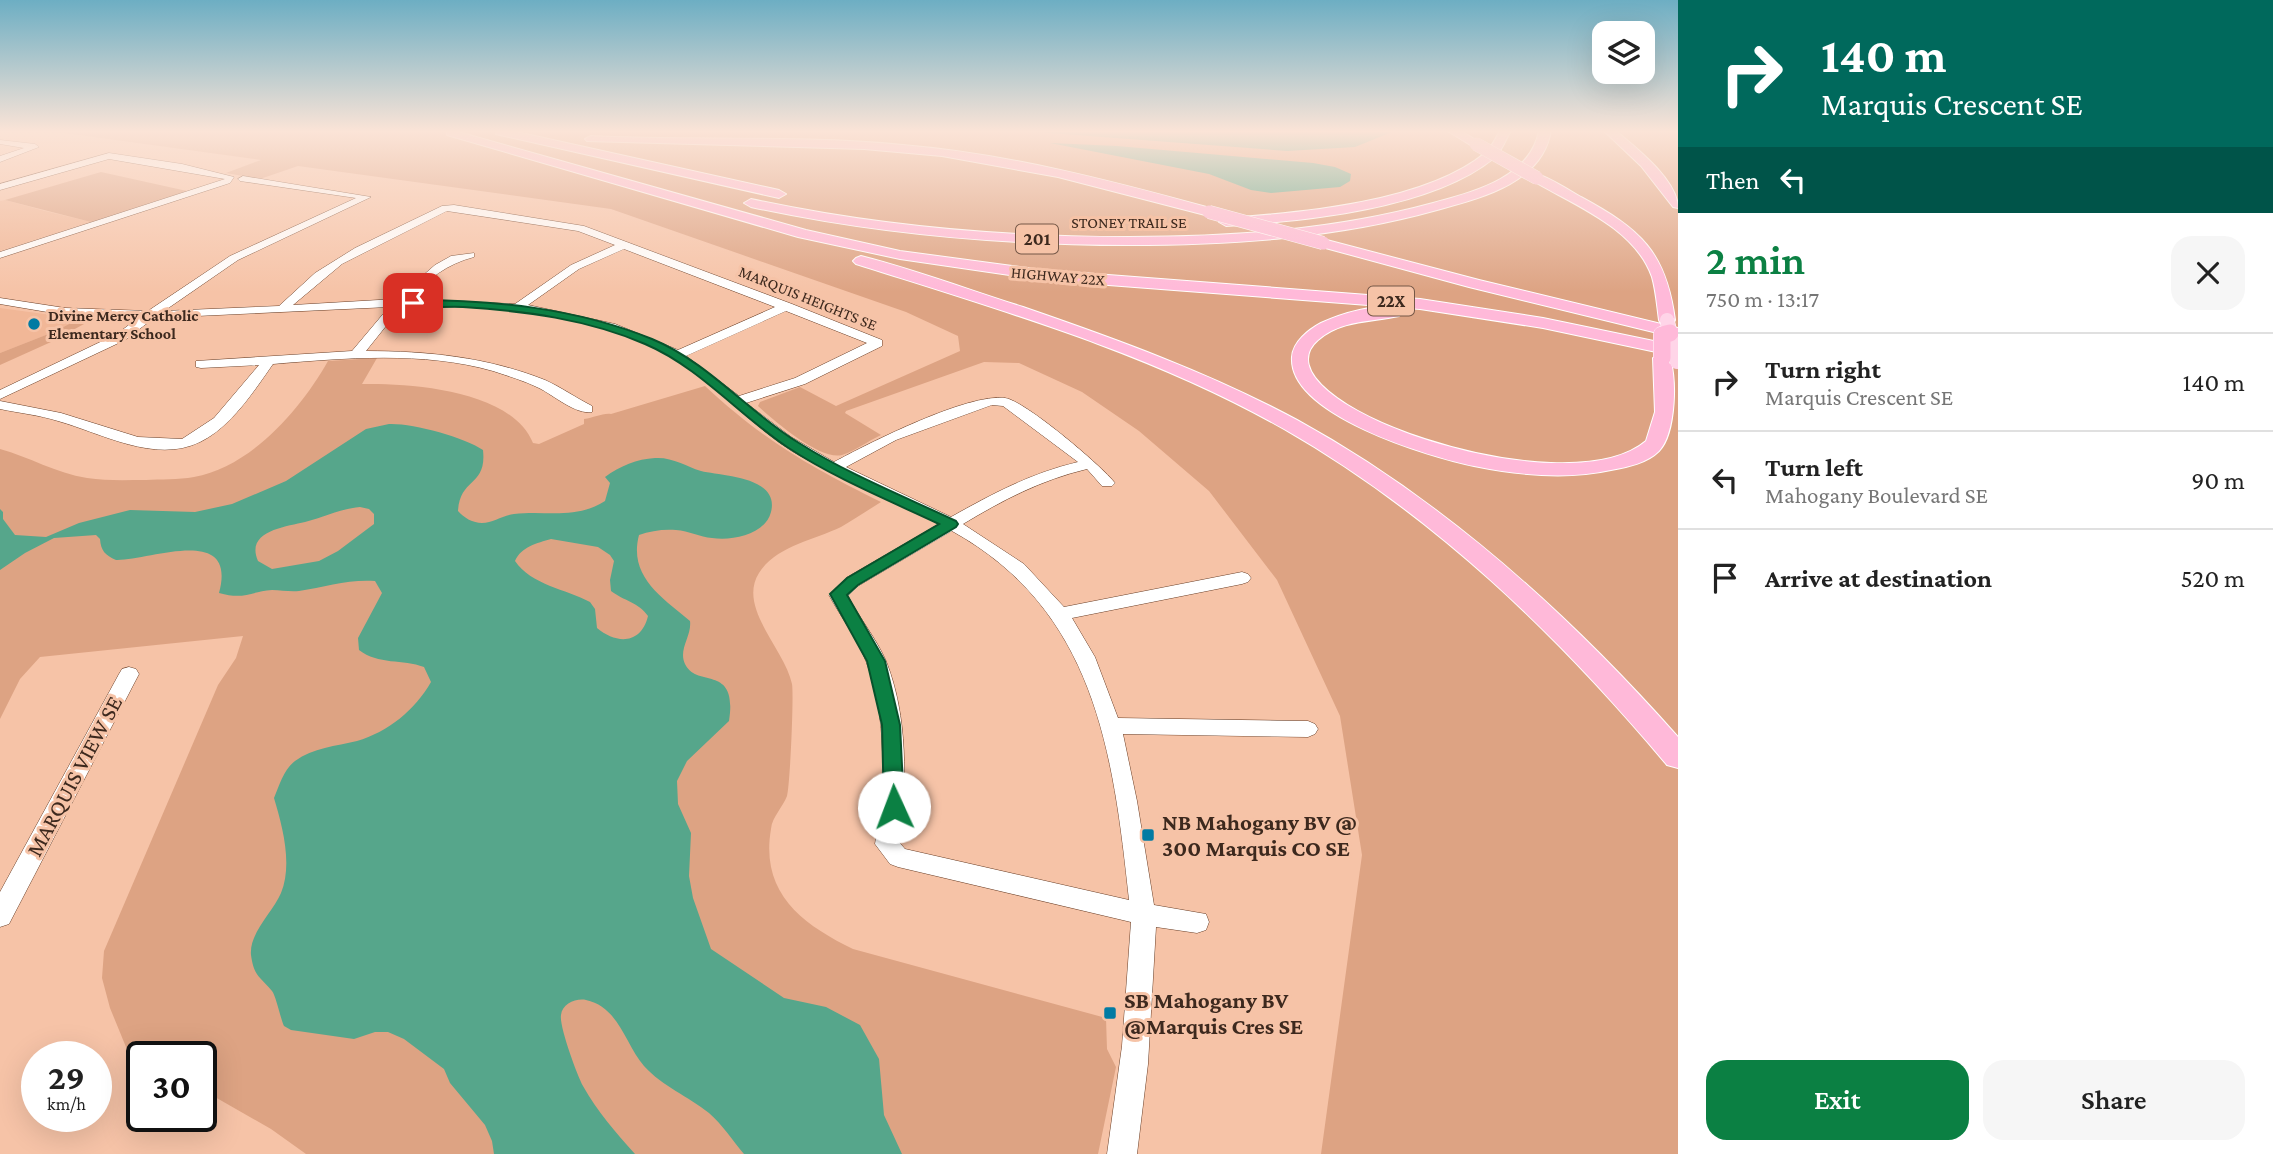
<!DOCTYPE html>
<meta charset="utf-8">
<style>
body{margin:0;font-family:"Crimson Pro",serif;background:#f6f6f6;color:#222;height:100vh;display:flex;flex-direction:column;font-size:26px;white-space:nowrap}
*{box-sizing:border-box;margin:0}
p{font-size:23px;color:#767676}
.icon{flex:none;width:38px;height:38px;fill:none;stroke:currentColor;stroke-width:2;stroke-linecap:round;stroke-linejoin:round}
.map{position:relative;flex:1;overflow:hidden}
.details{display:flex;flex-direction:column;background:#fff;width:595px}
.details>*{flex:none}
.guide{background:#00695c;color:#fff;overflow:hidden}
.tools{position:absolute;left:1592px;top:21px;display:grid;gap:14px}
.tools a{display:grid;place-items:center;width:63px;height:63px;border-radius:14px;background:#fff;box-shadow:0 7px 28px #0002;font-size:35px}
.speed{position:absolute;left:21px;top:1041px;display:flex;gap:14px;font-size:35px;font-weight:700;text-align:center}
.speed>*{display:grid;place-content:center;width:91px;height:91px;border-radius:50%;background:#fff;box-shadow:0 7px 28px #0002;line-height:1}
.speed small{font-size:18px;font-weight:400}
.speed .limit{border:4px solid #111;border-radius:10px;background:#fff;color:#111}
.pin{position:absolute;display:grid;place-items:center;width:60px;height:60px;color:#fff;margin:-30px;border-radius:14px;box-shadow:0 4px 10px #0006}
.me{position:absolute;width:77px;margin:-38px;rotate:358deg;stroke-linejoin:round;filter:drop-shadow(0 0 5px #0008)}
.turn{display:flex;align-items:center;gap:24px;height:147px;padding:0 28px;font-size:32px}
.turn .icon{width:91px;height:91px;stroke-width:2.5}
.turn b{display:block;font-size:49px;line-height:60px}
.then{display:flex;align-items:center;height:66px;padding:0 28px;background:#0003;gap:14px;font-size:26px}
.round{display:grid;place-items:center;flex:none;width:74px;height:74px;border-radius:21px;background:#f6f6f6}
.head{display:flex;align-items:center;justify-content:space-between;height:119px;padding:0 28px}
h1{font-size:42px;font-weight:600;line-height:52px;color:#0b8043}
.action{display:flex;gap:14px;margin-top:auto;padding:14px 28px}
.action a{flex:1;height:80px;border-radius:21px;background:#0b8043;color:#fff;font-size:28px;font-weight:600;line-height:80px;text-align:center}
.action a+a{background:#f6f6f6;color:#222}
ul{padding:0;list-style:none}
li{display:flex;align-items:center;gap:21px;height:98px;padding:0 28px;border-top:2px solid #e0e0e0}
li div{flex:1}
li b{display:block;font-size:26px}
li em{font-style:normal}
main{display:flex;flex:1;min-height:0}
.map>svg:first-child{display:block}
.built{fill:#f1b797}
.green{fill:#dda383}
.water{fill:#56a68b;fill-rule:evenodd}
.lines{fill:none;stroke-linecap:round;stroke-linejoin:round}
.minor-casing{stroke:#6a3f27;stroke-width:1}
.highway-casing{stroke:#fff;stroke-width:2}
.minor{fill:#fff;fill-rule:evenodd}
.highway{fill:#ffb9d9;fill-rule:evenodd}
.major-bridge-casing{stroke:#fff;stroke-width:15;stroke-linecap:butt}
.highway-bridge-far1-casing{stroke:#fff;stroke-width:14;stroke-linecap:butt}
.highway-bridge-casing{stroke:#fff;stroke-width:18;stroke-linecap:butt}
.major-bridge{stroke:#ffd5e8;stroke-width:14}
.highway-bridge-far1{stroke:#ffb9d9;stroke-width:13}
.highway-bridge{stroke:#ffb9d9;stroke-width:17}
.route{fill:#0b8043;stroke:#07532c;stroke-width:2}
.poi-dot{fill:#017ba3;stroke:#f6c3a7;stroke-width:2.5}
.labels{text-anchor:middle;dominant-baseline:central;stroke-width:6;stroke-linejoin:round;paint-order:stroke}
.far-street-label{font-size:16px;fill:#3d291e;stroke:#f6c3a7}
.far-poi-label{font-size:16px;font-weight:bold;fill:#3d291e;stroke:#f6c3a7;text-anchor:start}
.shield{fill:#f6c3a7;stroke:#745747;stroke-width:2}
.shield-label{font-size:18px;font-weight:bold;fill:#3d291e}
.near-street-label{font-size:23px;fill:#3d291e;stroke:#f6c3a7}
.near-poi-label{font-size:23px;font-weight:bold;fill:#3d291e;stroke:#f6c3a7;text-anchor:start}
</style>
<main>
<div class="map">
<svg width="1678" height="1154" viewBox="0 0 1678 1154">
<rect width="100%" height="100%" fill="#f6c3a7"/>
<!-- built -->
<g class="built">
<polygon points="5,200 45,211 91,222 0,251 0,201"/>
<polygon points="0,308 44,314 82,317 56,331 0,353"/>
</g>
<!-- green -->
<g class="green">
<path d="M43,130H1668L1678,134V1154H1321L1362,855L1340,716L1277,580L1209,491L1139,431L1082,392L1019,363L984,362L846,411L845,413L881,435C868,441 855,451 842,455C821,461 773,420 758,406L760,402L800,387L836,406L960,351L958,336L906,312L611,209L298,166L260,179L226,173L261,160Z"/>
<polygon points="101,172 187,191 91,222 5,200"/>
<polygon points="82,317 95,318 51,342 0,365 0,353 56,331"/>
<path d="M377,358L362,384C410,383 512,390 533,443L539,444L584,424V419C594,418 602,413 611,414L705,386C763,440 810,467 881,502C868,510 855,519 841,527C814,540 776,546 759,573C737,608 785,649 792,684C794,695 790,785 787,796C783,807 772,817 771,829C760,893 802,924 853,949L1106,1018L1107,1049L1116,1067L1098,1154H306L271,1129L201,1089V1057H143L126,1047L110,1008L102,978L104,951L218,685L236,658L243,636L40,657L20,679L0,719V449C29,457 56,473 87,478C106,481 126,480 146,480C161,479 178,480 194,477C251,467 301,409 328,361Z"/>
</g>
<!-- water -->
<g class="water">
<polygon points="1010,130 1389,130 1392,132 1355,147 1287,151"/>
<polygon points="1050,143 1117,146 1313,163 1335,167 1351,174 1350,181 1340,187 1271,193 1251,190 1209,174"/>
<path d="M389,424C412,423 464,437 483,450C487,487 460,477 458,511C464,518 473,523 482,523C493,523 503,515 514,514C546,510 575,520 605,501L610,483L605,477C620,466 637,459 655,458C673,457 685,466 701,471C721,476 780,476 771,512C765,535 732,541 712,538C700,537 689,531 676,530C663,529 650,531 639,535C628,577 663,598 690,621C692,636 678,649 685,664C697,689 738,663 729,721L687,761L677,781L678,804L691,833L689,876L693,898L711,949L784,998L826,1007L860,1025L879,1059L884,1115L902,1154H744C733,1141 722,1124 709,1113C688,1096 663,1087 644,1066C625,1044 619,1007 586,1000C576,998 562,1004 561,1015C559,1026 577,1075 583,1086C597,1111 616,1133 635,1154H494L492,1141L485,1125L450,1083L444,1069L404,1039L388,1032H375L354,1039L291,1030L284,1026C280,1017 276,996 272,991C260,976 254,977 251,955C249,933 273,912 281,893C293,864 282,825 274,798C279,786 284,769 295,761C313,748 336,746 357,741C388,732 415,710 431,682L424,667C403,659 378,665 359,650L358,638L382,593L375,581C349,579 325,587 299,591C290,592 281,590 272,590C249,592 244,600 219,593C238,523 149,561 116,560C105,555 101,551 100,539L96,535L54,538L25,553L0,570V509L3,512V519L15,535L46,537L79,523L130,510L195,512L232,504L286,481L366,429ZM360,507L369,509L374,514V524L338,551L319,561L272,569L258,561C245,531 285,527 305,522C324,517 340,509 360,507ZM551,539L598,547L610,555L614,561L610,580L611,591C624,601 638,602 648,616C641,645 616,644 597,628L595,609L590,602C566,589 531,585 515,561C521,547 537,543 551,539Z"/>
</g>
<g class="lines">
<defs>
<g id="minor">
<polygon points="0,140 35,144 39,147 0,162 0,156 24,148 0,144"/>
<polygon points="109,153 182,164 234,177 230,183 0,258 0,252 225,179 109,159 0,190 0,184"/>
<path d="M243,176L371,197L238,260L164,311L279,306L315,273L355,248L442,206L454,205L584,226L792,304L882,340V346L805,384L746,403L791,437L834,462C869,443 968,393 1005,398C1024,400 1102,466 1115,483L1112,486H1102L1087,469C1041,480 1003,500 963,524L1024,564L1064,607L1242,572L1248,574L1251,578L1248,582L1242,584L1072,618L1095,657L1118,718L1308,721L1315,724L1318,729L1315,734L1308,737L1123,734L1137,801L1154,905L1206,914L1209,922L1206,930L1197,933L1156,927L1148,1064L1137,1154H1107L1122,1046L1131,922L898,867L890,864L875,844C885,785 888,718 866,661C857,638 841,617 829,595L846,578L939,524C891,498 839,479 792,451C753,426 722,391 684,365C601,311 498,306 402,306L366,351C427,351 487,357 545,380C561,387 576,398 592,406V412C576,415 553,395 539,388C525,381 508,376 493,371C423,351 345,358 273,364C254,391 231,427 200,442C155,464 101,433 58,421C39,415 19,413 0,409V401L61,413L138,437L182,439L214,418L259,365L201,368L196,367V361L352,351L389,307L154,318L125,340L0,399V390L117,334L138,318L65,315L0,304V298L65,308L148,311L230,256L356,198L240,181L238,179ZM447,211L578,231L615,245L571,265L515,304L408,299C428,279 447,264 474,257V253L451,256L435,265L396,299L293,305L342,264ZM624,249L775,307L678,350L615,324L528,305L579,269ZM786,311L867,343L795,378L739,396L686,356ZM992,405L1003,406L1078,462C1031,473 992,494 951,517L846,467L896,440ZM952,531C1095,610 1113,751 1129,900L905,849L899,842C907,783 908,716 886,661C876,638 859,618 848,596L858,586Z"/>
<polygon points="129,667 136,669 139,674 9,924 0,927 0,892 119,674 122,669"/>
</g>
<g id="highway">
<polygon points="495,130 508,130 779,190 786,194 779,198 500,135 496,134"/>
<polygon points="1446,130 1460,130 1482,144 1472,146"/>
<path d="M1500,130H1511C1506,139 1502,151 1494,158C1432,209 1305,221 1226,226L1219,222L1226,218C1301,213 1426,202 1485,153C1492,147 1496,138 1500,130Z"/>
<path d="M1539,130H1551C1543,183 1481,198 1437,210C1337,238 1232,245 1129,245C1001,245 876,234 751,207L744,203L751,199C876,226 1001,237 1129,237C1231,237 1334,230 1433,203C1473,192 1531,178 1539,130Z"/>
<path d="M1603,130H1615C1636,148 1678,180 1678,208L1673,207L1641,166Z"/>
<path d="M447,131H455L806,230L900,251L1043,270L1420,299L1543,318L1678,346V356L1668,354C1678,373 1676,434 1659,451C1647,463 1628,467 1611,470C1566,480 1518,475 1474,466C1430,457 1288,415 1292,357C1293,342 1308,330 1321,323C1342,313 1377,303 1399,308L1401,312L1399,316C1371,322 1341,320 1318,340C1248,401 1565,510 1646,441L1655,412L1653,358L1661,353L1543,328L1420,309L1043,280L900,259L798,237L447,135Z"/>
<path d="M591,136C695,141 800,135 903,145C1009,154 1112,181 1214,209L1216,212L1209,216L1058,177L942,156L864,149L587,141L585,139Z"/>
<path d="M1537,174C1552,179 1567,189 1581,197C1640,229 1666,251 1675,320L1673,324H1661L1659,320C1657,306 1656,291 1652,277C1635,228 1574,205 1533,181V175Z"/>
<polygon points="1323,239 1479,280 1678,328 1678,338 1469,287 1318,246 1316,243 1318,240"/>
<path d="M861,256C916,270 969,290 1023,307C1116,339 1210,373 1297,420C1443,500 1568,613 1678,737V768L1667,765C1557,634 1434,515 1284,429C1151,353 1001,310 856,264L853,261L856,258Z"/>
</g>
</defs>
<!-- minor casing -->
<use href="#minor" class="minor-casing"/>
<!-- highway casing -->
<use href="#highway" class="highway-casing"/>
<!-- minor -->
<use href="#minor" class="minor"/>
<!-- highway -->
<use href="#highway" class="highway"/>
<defs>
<polyline id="major-bridge" points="1667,320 1677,362"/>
<g id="highway-bridge-far1">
<polyline points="1476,144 1537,178"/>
<polyline points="1209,212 1323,243"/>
</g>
<polyline id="highway-bridge" points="1662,358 1662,335 1670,333"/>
</defs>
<!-- major-bridge casing -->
<use href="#major-bridge" class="major-bridge-casing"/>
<!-- highway-bridge-far1 casing -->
<use href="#highway-bridge-far1" class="highway-bridge-far1-casing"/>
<!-- highway-bridge casing -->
<use href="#highway-bridge" class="highway-bridge-casing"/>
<!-- major-bridge -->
<use href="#major-bridge" class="major-bridge"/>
<!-- highway-bridge-far1 -->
<use href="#highway-bridge-far1" class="highway-bridge-far1"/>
<!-- highway-bridge -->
<use href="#highway-bridge" class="highway-bridge"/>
</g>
<!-- sky -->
<linearGradient id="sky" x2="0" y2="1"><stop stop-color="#6daec3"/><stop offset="0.45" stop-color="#fbe4d7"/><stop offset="1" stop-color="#fbe4d7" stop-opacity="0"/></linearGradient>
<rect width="1678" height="292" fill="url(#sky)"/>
<!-- route -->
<path class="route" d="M413,300C494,300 576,308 652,339C708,362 748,412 799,443C848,474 903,496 956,521L958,524L956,527L858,585L847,595L885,661L900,725L904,807L901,813L894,815L887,813L884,807L882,725L867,661L830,594L847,578L939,524C888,500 834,478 787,447C738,414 699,367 645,344C587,319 524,311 463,307C445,306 427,309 409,306L408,303Z"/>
<!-- markers -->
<g class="poi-dot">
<circle cx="34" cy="324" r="7"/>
<rect x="1141" y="828" width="14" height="14" rx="3.5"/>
<rect x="1103" y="1006" width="14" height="14" rx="3.5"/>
</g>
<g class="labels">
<!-- far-street labels -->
<g class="far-street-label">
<text x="1129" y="222">STONEY TRAIL SE</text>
<text transform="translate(1058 276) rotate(5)">HIGHWAY 22X</text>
<text transform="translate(808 298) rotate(22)">MARQUIS HEIGHTS SE</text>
</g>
<!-- far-poi labels -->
<g class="far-poi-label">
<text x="48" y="315">Divine Mercy Catholic<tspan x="48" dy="18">Elementary School</tspan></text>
</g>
<!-- shield labels -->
<g class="shield">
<rect x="1016" y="224.5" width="42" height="29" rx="5"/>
<rect x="1368" y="286.5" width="46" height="29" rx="5"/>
</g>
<g class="shield-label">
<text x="1037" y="239">201</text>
<text x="1391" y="301">22X</text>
</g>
<!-- near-street labels -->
<g class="near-street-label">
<text transform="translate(74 776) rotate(-62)">MARQUIS VIEW SE</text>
</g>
<!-- near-poi labels -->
<g class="near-poi-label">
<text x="1162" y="822">NB Mahogany BV @<tspan x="1162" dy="26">300 Marquis CO SE</tspan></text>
<text x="1124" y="1000">SB Mahogany BV<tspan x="1124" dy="26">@Marquis Cres SE</tspan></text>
</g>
</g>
</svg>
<div class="tools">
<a><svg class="icon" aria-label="layers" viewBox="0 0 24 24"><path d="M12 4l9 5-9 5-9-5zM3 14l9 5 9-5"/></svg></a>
</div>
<div class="speed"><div>29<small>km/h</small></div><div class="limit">30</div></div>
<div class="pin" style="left:413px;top:303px;background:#d93025"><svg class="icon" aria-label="arrive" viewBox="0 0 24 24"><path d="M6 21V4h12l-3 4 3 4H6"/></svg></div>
<svg class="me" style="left:894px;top:807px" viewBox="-20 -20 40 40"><circle r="19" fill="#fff"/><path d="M0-13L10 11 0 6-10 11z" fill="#0b8043"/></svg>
</div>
<section class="details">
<div class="guide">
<div class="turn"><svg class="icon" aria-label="right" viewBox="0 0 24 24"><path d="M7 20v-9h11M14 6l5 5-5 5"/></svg><div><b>140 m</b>Marquis Crescent SE</div></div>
<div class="then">Then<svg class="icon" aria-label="left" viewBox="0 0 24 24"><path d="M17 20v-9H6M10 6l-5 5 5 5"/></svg></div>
</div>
<div class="head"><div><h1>2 min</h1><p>750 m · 13:17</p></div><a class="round"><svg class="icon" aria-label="close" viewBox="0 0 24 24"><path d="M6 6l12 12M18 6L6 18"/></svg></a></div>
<ul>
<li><svg class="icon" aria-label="right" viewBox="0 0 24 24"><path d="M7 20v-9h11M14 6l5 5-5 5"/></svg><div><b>Turn right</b><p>Marquis Crescent SE</p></div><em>140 m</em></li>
<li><svg class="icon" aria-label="left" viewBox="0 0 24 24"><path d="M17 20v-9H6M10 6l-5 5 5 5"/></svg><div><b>Turn left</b><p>Mahogany Boulevard SE</p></div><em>90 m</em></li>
<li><svg class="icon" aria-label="arrive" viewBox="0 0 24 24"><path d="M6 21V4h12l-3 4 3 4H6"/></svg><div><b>Arrive at destination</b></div><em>520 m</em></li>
</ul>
<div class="action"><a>Exit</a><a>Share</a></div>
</section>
</main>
